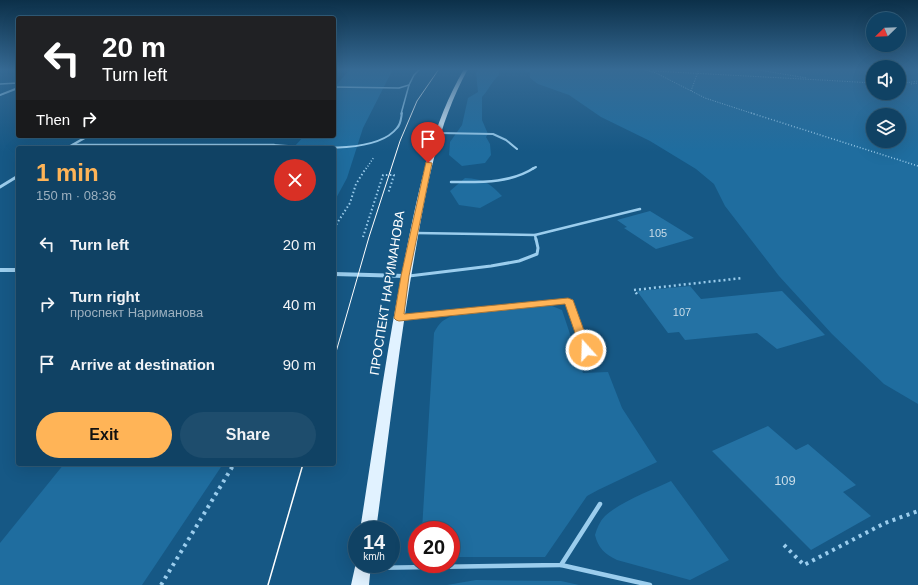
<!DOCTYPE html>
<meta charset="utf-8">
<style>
body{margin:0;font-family:Helvetica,sans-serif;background:#1e4d6d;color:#f1f3f6;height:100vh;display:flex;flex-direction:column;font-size:15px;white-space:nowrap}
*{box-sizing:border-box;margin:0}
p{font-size:13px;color:#9cb0bf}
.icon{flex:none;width:22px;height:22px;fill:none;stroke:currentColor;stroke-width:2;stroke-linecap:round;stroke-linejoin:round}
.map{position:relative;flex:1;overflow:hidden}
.side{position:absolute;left:16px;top:146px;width:320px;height:320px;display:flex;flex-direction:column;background:#104264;border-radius:4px;box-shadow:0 4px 16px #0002,0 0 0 1px #305b78}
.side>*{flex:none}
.hud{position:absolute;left:16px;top:16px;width:320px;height:122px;border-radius:4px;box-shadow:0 4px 16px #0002,0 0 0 1px #305b78;background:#202124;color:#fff;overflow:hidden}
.needle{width:26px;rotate:247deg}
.controls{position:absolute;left:866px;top:12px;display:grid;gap:8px}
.controls a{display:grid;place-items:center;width:40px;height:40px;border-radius:50%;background:#104264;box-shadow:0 4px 16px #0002,0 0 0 1px #305b78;font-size:20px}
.speed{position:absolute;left:348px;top:521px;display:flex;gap:8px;font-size:20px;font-weight:700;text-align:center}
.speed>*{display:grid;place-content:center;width:52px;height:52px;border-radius:50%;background:#104264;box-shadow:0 4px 16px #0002,0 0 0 1px #305b78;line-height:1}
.speed small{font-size:10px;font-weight:400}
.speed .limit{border:6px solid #d22;background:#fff;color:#111}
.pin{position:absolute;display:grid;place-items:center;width:34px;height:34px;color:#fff;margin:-41px -17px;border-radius:50% 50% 50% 0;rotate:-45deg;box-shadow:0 0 4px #0007}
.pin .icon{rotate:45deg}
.me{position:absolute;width:44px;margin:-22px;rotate:340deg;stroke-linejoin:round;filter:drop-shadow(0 0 3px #0008)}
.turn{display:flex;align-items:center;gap:14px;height:84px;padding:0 20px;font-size:18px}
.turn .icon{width:52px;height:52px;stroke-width:2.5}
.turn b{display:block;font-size:28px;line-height:34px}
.then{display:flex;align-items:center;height:38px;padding:0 20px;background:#0003;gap:8px;font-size:15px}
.round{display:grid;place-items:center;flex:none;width:42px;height:42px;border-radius:21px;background:#1e4d6d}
.overview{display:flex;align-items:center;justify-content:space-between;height:68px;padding:0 20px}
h1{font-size:24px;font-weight:600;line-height:30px;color:#ffb457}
.action{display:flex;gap:8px;margin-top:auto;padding:8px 20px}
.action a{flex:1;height:46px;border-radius:24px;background:#ffb457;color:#111;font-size:16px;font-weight:600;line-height:46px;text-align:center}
.action a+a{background:#1e4d6d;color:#f1f3f6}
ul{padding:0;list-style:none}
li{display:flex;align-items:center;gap:12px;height:60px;padding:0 20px}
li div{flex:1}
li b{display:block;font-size:15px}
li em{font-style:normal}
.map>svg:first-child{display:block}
.green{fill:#1f6d9f;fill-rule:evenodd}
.building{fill:#2472a4}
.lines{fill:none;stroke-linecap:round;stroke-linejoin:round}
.path-far4{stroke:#9bcded;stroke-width:1;stroke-dasharray:1 1.5;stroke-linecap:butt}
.path-far3{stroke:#9bcded;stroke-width:1.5;stroke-dasharray:1 2;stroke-linecap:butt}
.path-far2{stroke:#9bcded;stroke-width:2;stroke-dasharray:1.5 2.5;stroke-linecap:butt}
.path-far1{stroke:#9bcded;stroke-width:2.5;stroke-dasharray:2 3;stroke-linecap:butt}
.path{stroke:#9bcded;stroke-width:4;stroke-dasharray:3 4.5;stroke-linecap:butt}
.service-far5{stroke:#9bcded;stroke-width:1.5}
.service-far4{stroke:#9bcded;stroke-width:2}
.service-far3{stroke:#9bcded;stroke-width:2.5}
.service-far2{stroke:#9bcded;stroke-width:3}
.service-far1{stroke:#9bcded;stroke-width:3.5}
.service{stroke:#9bcded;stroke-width:4.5}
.minor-far3{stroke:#9bcded;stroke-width:2}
.minor-far2{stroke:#9bcded;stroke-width:2.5}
.minor-far1{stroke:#9bcded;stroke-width:3}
.minor{stroke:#9bcded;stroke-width:4}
.primary{fill:#e1f2ff;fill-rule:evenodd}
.tram-far1{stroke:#fff;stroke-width:1}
.tram{stroke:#fff;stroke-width:1.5}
.route{fill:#ffb457;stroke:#a67539}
.labels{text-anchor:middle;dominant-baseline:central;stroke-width:4;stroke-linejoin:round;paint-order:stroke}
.number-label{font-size:11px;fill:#c8dce8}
.street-label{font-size:13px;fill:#fff;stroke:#165885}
.near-number-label{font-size:13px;fill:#c8dce8}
</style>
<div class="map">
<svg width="918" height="585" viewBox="0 0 918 585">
<rect width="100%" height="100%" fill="#165885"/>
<!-- green -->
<g class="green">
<polygon points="350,69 393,69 363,128 347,178 334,202 334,148 293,148 304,136 334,136 334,88"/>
<path d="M480,69H499V75C491,82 489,90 482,97V120L488,134L486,137L490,144L491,155L485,163L462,166L449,155L450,142L462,125L468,98L478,92L476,73Z"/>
<path d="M524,69H873V93H899V69H918V404L884,384L832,334L779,276L725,206L714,184L696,169L650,141L601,117L569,95L538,84L530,78V73ZM873,115H899V141H873Z"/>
<path d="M465,178C484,179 489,183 502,196L480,208L459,205L450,191Z"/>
<path d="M538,305L552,306L562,310L583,373L608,372L622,408L657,462L598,490L587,496L545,557H451V530H422L434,333C437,327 440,322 446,319C462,309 516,308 538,305Z"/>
<polygon points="64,464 223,464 142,585 0,585 0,543"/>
<path d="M671,481L729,560L690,580L617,560C605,554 598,548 595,535C597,528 600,521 605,516C620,502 652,490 671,481Z"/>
<polygon points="476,580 561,581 579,585 447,585"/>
</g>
<!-- building -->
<g class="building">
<polygon points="650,211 694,238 656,249 624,228 627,227 617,220"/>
<polygon points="690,286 701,299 782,291 825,335 777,349 757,333 685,340 679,332 668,333 637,291"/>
<polygon points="768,426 796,450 808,444 856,485 843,492 871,516 811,550 712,451"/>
</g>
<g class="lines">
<!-- path-far4 -->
<g class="path-far4">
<polyline points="642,69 656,73 705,98 754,114"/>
<polyline points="753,69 807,78"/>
<polyline points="653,71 821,80"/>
<polyline points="822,80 873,83"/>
<polyline points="899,84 918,81"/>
<polyline points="911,84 918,83"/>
<polyline points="691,91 699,69"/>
</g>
<!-- path-far3 -->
<g class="path-far3">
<polyline points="751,113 918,166"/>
<polyline points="366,169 374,157"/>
</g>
<!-- path-far2 -->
<g class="path-far2">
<polyline points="334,228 350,203 356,184 366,168"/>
<polyline points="363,237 383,175 394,175 388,194"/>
</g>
<!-- path-far1 -->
<polyline class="path-far1" points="637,294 634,290 743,278"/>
<!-- path -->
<g class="path">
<polyline points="784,545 804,565 885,523 918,511"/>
<polyline points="161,585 234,464"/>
</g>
<!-- service-far5 -->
<g class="service-far5">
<polyline points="0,84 18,83"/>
<polyline points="334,87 399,88 409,85 414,75 420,69"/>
<polyline points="401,114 409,85"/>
</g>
<!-- service-far4 -->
<g class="service-far4">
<polyline points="439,133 493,134 506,140 517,149"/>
<path d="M274,145C306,147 376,155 397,128C401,124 401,118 402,113"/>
<polyline points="532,169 536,167"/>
</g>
<!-- service-far3 -->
<g class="service-far3">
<path d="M451,182C479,182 509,184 534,168"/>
<polyline points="416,233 535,235 640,209"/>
<polyline points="535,235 536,240"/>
</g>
<!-- service-far2 -->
<g class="service-far2">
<polyline points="409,276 491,266 519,261 537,254 538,248 536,239"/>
<polyline points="401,317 568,301 578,329"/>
</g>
<!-- service-far1 -->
<polyline class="service-far1" points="578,328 586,350"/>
<!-- service -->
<g class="service">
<polyline points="561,565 650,585"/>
<polyline points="367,568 561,565 600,504"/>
</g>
<!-- minor-far3 -->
<polyline class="minor-far3" points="0,95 18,88"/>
<!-- minor-far2 -->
<g class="minor-far2">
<polyline points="73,145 274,145"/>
<polyline points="67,148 88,136"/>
</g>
<!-- minor-far1 -->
<polyline class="minor-far1" points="0,187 18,176"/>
<!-- minor -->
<g class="minor">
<polyline points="0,270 18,270"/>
<polyline points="334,274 405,276"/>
</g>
<!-- primary -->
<g class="primary">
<path d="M464,69H468C437,125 427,186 416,248C399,342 389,436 376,530H360C375,435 388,340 407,247C420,185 432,124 464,69Z"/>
<polygon points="357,558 357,564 371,564 369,585 351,585"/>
</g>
<!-- tram-far1 -->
<polyline class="tram-far1" points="334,359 369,237 400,141 417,101 439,69"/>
<!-- tram -->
<polyline class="tram" points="268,585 303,464"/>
</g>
<!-- sky -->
<linearGradient id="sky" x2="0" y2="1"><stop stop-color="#0c3049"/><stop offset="0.46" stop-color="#366a94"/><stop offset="1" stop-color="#366a94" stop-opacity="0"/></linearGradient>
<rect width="918" height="151" fill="url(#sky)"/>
<!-- route -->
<polygon class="route" points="426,162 432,163 409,276 404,314 568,298 573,300 591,350 589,353 582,353 581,350 565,304 399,321 396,320 394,318 401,276"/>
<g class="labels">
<!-- number labels -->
<g class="number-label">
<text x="658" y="233">105</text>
<text x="682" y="312">107</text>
</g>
<!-- street labels -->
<g class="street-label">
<text transform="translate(387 293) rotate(-81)">ПРОСПЕКТ НАРИМАНОВА</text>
</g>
<!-- near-number labels -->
<g class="near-number-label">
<text x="785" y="480">109</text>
</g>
</g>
</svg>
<div class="controls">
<a><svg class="needle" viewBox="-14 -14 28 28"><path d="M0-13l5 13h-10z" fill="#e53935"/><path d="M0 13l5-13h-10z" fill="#9cb0bf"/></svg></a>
<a><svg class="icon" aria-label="sound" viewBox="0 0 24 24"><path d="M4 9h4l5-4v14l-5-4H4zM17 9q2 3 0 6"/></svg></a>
<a><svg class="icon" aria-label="layers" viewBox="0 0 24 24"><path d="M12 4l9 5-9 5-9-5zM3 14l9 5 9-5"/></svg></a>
</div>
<div class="speed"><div>14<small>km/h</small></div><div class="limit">20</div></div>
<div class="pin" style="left:428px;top:163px;background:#d93025"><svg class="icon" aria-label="arrive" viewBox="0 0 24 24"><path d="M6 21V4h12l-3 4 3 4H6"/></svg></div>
<svg class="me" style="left:586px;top:350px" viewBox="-20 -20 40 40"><circle r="17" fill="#ffb457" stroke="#fff" stroke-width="3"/><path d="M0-11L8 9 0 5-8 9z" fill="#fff"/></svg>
<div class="hud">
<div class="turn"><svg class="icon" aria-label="left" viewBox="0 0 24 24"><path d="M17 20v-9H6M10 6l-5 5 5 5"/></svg><div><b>20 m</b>Turn left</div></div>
<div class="then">Then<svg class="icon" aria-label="right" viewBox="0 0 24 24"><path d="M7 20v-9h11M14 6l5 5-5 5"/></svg></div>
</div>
<section class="side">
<div class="overview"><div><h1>1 min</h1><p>150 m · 08:36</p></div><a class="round" style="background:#d93025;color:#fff"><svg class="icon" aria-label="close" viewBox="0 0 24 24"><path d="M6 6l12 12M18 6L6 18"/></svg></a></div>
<ul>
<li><svg class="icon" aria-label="left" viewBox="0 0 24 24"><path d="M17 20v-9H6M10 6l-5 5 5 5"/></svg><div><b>Turn left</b></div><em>20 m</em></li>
<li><svg class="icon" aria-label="right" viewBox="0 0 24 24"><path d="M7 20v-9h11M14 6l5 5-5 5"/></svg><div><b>Turn right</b><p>проспект Нариманова</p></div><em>40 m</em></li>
<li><svg class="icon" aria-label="arrive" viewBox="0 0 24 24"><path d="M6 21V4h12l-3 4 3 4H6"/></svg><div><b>Arrive at destination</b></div><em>90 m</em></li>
</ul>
<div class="action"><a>Exit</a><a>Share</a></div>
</section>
</div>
